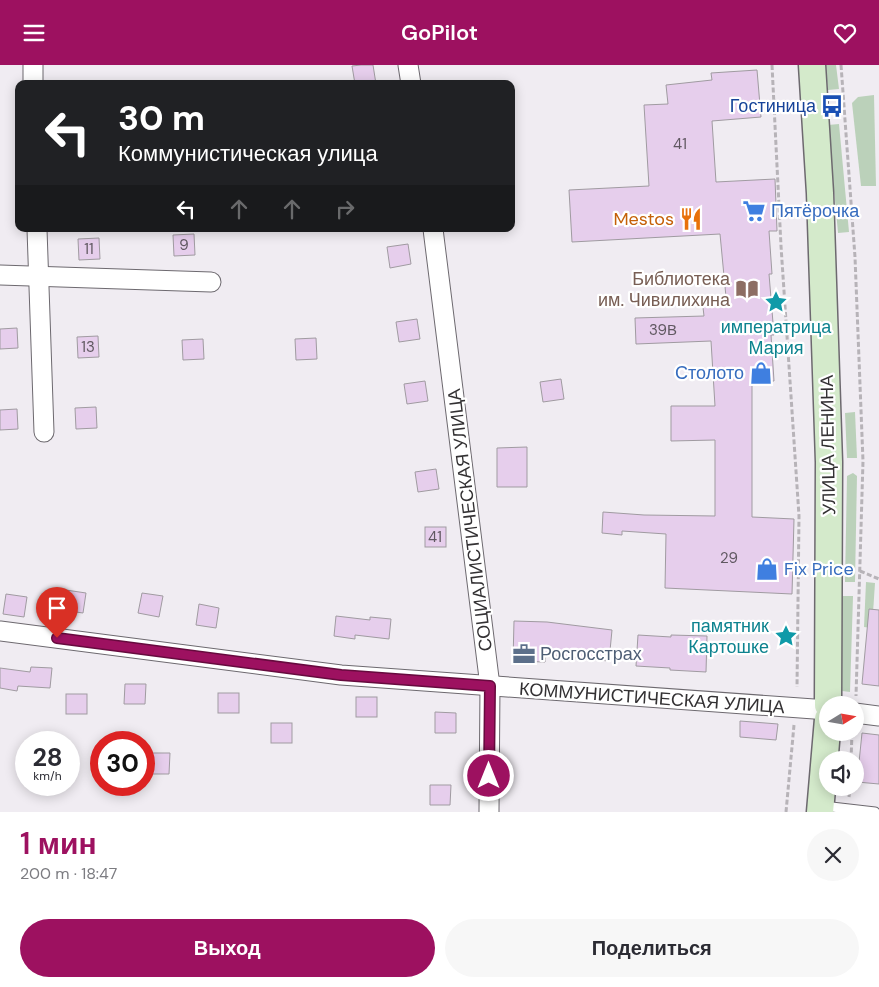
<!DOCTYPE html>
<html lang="ru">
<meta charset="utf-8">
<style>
body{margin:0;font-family:"DM Sans",sans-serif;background:#f7f7f7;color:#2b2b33;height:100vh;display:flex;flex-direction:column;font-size:19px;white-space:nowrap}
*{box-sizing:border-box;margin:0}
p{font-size:16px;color:#7c7c81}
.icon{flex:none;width:28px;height:28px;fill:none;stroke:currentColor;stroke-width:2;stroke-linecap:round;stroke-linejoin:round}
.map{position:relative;height:747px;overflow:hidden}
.drawer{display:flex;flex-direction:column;background:#fff;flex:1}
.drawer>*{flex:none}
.hud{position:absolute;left:15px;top:15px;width:500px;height:152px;border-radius:10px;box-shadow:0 2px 12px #0003;background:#202124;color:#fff;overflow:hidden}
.needle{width:32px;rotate:79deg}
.buttons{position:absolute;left:819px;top:631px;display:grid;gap:10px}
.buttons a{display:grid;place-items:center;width:45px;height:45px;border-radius:50%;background:#fff;box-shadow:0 2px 12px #0003;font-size:25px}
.speed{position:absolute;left:15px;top:666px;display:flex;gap:10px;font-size:25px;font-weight:700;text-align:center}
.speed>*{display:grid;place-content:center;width:65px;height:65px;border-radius:50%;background:#fff;box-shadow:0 2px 12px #0003;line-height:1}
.speed small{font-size:12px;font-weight:400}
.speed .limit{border:8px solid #d22;background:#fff;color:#111}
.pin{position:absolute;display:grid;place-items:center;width:42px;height:42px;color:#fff;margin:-51px -21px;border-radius:50% 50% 50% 0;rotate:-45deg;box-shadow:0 0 5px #0007}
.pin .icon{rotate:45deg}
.me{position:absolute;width:55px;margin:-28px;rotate:0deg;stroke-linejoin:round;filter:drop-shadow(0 0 4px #0008)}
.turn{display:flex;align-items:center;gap:18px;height:105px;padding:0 20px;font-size:22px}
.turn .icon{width:65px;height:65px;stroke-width:2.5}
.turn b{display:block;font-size:35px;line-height:42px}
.lanes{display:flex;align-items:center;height:48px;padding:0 20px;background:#0003;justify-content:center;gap:25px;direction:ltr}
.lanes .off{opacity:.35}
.round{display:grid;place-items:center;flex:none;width:52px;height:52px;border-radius:26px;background:#f7f7f7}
.summary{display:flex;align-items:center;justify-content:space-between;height:85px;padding:0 20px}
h1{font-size:30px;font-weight:600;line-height:38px;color:#9d1160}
.cta{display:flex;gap:10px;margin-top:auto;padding:10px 20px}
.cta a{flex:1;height:58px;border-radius:30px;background:#9d1160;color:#fff;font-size:20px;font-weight:600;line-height:58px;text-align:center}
.cta a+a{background:#f7f7f7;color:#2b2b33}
header{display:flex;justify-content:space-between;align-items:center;height:65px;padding:0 20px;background:#9d1160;color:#fff;font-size:22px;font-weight:600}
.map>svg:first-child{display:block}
.green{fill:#bbd1ba}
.building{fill:#e6ceec;stroke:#a09ba1}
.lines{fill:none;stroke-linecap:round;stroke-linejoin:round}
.lane-casing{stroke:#6d696f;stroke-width:11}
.street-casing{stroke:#6d696f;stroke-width:21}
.secondary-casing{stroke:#6d696f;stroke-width:29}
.path{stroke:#b7b3b8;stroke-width:3;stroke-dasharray:5 2.5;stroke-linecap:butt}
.lane{stroke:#fff;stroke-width:9}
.street{stroke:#fff;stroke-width:19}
.secondary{stroke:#d4eacb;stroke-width:26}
.route-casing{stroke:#660b3e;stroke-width:12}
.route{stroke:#9d1160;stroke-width:9}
.labels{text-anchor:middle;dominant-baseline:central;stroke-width:4.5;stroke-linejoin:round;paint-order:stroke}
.number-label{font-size:15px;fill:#605861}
.transit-label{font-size:18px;fill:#164399;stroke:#fff;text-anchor:end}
.shop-label{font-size:18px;fill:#366cbe;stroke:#fff;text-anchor:start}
.food-label{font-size:18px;fill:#c56008;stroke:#fff;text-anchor:end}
.education-label{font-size:18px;fill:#785e54;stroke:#fff;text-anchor:end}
.culture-label{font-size:18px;fill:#0d838f;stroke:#fff}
.street-label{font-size:18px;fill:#333133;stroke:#fff}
.service-label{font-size:18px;fill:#4e5e75;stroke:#fff;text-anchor:start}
</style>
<header><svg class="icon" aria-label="menu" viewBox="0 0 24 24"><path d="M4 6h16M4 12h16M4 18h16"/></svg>GoPilot<svg class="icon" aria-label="heart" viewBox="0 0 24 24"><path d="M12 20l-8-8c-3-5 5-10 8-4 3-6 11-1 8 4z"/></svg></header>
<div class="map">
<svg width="879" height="747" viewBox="0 0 879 747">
<rect width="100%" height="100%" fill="#f0ecf2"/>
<!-- green -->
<g class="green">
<polygon points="825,0 836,0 839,24 828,25"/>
<polygon points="874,30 876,121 861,121 852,38 858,32"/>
<polygon points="839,59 849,167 838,168 828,60"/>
<polygon points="855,347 857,393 847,393 845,348"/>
<polygon points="853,408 857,411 855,517 845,517 847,411"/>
<polygon points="866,517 875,518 872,563 864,562"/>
<polygon points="842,531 853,531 850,627 842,626 839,623"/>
</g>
<!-- building -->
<g class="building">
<polygon points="361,0 373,0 376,19 355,19 352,1"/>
<polygon points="757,5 761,52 712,56 716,117 775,114 777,166 769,166 772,209 769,209 774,270 771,270 774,316 752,317 752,452 794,454 792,529 665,523 666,469 622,466 622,470 602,468 603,447 644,450 715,451 715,375 671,376 671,341 715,341 711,276 636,279 635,253 704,251 702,234 726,232 720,169 572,177 569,125 649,121 644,40 668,39 666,20 712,15 711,8"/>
<polygon points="194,169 195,190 174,191 173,170"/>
<polygon points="99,173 100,194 79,195 78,174"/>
<polygon points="408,179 411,199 390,203 387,182"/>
<polygon points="417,254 420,274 399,277 396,257"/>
<polygon points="17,263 18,283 0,284 0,264"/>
<polygon points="98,271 99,292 78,293 77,272"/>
<polygon points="316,273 317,294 296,295 295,274"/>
<polygon points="203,274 204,294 183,295 182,275"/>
<polygon points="561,314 564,334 543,337 540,317"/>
<polygon points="425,316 428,336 407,339 404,319"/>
<polygon points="96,342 97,363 76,364 75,343"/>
<polygon points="17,344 18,364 0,365 0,345"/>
<polygon points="527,382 527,422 497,422 497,383"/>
<polygon points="436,404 439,424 418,427 415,407"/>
<rect x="425" y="462" width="21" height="20"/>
<polygon points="66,525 86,528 83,548 62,545"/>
<polygon points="142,528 163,531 159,552 138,548"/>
<polygon points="6,529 27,532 24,552 3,549"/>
<polygon points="199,539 219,543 216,563 196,560"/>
<polygon points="869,544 879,545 879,621 862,619"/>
<polygon points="336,551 370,555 370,552 391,554 389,574 355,570 355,574 334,571"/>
<polygon points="514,556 547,557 612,565 609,596 546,590 545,597 513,596"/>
<polygon points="638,570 671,572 671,570 707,571 706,607 670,605 670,603 636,601"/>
<polygon points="31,602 52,603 50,623 18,621 17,626 0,623 0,603 30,607"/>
<polygon points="125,619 146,619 145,639 124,639"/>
<rect x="218" y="628" width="21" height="20"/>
<rect x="66" y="629" width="21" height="20"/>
<rect x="356" y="632" width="21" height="20"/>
<polygon points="435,647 456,648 456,668 435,668"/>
<polygon points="740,656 778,659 776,675 740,672"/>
<rect x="271" y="658" width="21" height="20"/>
<polygon points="862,668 879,670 879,719 857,717"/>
<polygon points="148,688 170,688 169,709 149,709"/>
<polygon points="430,720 451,720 450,740 430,740"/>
</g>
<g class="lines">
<defs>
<polyline id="lane" points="823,741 875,747"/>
<g id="street">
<polyline points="33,0 33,19"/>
<polyline points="408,0 411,19"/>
<polyline points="37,164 44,367"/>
<polyline points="433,164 490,621 489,747"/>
<polyline points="0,210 211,217"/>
<polyline points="0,566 341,610 828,645"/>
<polyline points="855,648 879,651"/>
</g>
<g id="secondary">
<polyline points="812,0 820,128 829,397 828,640"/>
<polyline points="820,747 828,654"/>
</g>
</defs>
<!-- lane casing -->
<use href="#lane" class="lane-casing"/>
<!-- street casing -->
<use href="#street" class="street-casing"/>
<!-- secondary casing -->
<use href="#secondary" class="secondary-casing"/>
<!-- path -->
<g class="path">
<polyline points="772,0 781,181 799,451 797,622"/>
<polyline points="841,0 855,192 863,396 856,631"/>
<polyline points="860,506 879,514"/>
<polyline points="851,695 852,668"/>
<polyline points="849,732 850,722"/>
<polyline points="786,747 794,660"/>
</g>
<!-- lane -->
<use href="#lane" class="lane"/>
<!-- street -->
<use href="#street" class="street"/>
<!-- secondary -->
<use href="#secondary" class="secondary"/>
</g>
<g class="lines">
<defs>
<polyline id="route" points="57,573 341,610 490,621 489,711"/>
</defs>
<!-- route casing -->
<use href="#route" class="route-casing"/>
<!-- route -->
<use href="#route" class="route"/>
</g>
<!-- icons -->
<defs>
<symbol id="bus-bare" viewBox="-9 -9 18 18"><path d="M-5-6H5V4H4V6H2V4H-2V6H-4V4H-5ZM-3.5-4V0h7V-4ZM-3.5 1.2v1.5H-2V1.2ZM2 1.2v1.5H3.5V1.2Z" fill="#1a4fb4" stroke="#fff" stroke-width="2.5" paint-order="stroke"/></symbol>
<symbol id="supermarket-bare" viewBox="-9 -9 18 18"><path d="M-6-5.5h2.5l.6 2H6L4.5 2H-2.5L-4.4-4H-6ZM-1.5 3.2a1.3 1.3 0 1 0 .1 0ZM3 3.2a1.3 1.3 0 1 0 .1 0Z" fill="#3f7fe0" stroke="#fff" stroke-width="2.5" paint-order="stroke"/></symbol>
<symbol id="restaurant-bare" viewBox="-9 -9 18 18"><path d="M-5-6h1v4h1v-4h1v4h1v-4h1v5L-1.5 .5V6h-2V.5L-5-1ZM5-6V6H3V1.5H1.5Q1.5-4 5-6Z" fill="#e8710a" stroke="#fff" stroke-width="2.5" paint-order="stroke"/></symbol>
<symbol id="library-bare" viewBox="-9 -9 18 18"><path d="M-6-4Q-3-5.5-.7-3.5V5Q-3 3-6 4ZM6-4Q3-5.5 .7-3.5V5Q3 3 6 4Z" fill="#8d6e63" stroke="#fff" stroke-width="2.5" paint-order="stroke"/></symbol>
<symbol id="sight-bare" viewBox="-9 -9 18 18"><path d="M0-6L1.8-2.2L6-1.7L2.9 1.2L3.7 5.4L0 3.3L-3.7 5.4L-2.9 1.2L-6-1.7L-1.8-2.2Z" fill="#0f9aa8" stroke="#fff" stroke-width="2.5" paint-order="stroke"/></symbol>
<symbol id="shop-bare" viewBox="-9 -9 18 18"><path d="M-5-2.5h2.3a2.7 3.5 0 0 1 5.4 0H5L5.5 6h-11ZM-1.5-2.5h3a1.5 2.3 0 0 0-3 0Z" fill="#3f7fe0" stroke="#fff" stroke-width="2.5" paint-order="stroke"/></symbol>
<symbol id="office-bare" viewBox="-9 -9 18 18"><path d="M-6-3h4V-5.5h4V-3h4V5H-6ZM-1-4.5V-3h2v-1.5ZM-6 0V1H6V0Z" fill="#5c6f8a" stroke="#fff" stroke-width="2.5" paint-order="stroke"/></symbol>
</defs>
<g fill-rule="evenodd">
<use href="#bus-bare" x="816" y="25" width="32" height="32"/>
<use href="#supermarket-bare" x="738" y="130" width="32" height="32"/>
<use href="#restaurant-bare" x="675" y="138" width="32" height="32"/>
<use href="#library-bare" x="731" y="208" width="32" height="32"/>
<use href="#sight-bare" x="760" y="221" width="32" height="32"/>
<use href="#shop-bare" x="745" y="292" width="32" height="32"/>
<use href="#shop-bare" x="751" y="488" width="32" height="32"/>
<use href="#sight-bare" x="770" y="555" width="32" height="32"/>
<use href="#office-bare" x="508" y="573" width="32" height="32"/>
</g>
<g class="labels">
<!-- number labels -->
<g class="number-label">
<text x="680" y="79">41</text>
<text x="184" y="180">9</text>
<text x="89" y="184">11</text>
<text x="663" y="265">39В</text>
<text x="88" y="282">13</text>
<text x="435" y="472">41</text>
<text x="729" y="493">29</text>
</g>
<!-- transit labels -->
<g class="transit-label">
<text x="816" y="41">Гостиница</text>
</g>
<!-- shop labels -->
<g class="shop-label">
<text x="771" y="146">Пятёрочка</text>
<text x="744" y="308" text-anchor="end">Столото</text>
<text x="784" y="504">Fix Price</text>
</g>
<!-- food labels -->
<g class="food-label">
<text x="674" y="154">Mestos</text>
</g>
<!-- education labels -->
<g class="education-label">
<text x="730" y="214">Библиотека<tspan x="730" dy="21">им. Чивилихина</tspan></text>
</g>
<!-- culture labels -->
<g class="culture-label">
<text x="776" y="262">императрица<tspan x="776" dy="21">Мария</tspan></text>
<text x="769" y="561" text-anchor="end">памятник<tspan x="769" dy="21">Картошке</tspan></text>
</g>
<!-- street labels -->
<g class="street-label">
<text transform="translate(828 380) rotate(-91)">УЛИЦА ЛЕНИНА</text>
<text transform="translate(470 455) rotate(-97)">СОЦИАЛИСТИЧЕСКАЯ УЛИЦА</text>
<text transform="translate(652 633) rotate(4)">КОММУНИСТИЧЕСКАЯ УЛИЦА</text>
</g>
<!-- service labels -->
<g class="service-label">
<text x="540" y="589">Росгосстрах</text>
</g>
</g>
</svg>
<div class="buttons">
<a><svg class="needle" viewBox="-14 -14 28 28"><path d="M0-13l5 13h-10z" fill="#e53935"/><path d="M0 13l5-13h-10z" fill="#7c7c81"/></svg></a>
<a><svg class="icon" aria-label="sound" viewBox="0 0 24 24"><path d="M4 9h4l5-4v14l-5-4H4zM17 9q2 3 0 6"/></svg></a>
</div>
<div class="speed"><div>28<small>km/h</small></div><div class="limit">30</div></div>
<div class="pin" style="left:57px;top:573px;background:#d93025"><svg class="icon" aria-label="arrive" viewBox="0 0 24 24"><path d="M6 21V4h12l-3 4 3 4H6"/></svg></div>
<svg class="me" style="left:489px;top:711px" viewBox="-20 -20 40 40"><circle r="17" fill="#9d1160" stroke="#fff" stroke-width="3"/><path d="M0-11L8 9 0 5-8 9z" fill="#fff"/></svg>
<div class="hud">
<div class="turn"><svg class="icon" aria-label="left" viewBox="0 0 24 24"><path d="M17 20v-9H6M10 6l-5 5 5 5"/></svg><div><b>30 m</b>Коммунистическая улица</div></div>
<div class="lanes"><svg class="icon" aria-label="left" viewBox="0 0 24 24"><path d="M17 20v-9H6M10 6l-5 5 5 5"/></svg><svg class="icon off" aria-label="ahead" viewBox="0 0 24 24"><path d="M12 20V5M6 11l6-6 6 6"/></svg><svg class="icon off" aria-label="ahead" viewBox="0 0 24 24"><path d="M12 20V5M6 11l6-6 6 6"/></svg><svg class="icon off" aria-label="right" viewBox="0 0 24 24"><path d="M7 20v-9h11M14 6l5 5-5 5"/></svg></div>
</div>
</div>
<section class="drawer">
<div class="summary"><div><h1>1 мин</h1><p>200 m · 18:47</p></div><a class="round"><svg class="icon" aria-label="close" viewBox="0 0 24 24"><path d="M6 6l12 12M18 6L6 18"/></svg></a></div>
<div class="cta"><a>Выход</a><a>Поделиться</a></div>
</section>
